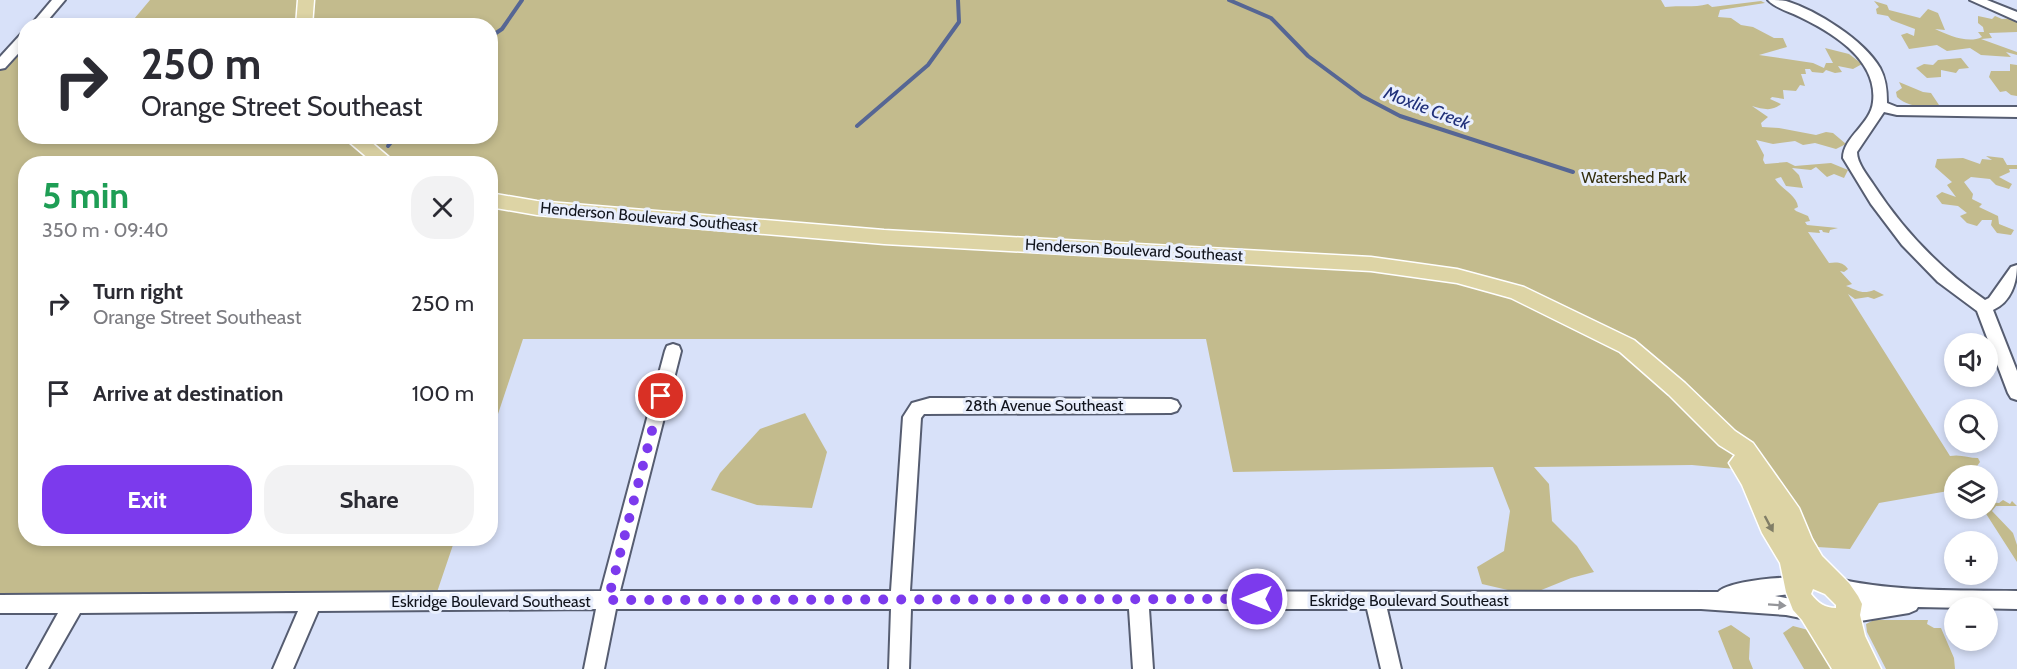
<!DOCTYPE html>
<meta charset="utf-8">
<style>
body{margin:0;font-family:Cabin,sans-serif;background:#f2f2f3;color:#2b2b33;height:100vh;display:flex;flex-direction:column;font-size:22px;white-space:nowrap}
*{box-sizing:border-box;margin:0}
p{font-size:20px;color:#7c7c81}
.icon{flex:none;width:33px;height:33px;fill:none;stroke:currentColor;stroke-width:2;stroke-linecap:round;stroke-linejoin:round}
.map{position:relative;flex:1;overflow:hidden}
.panel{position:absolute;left:18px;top:156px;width:480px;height:390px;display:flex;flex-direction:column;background:#fff;border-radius:24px;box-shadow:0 3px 9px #0003}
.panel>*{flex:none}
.banner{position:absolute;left:18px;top:18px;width:480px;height:126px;border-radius:24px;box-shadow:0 3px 9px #0003;background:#fff;color:#2b2b33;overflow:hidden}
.tools{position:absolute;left:1944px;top:333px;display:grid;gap:12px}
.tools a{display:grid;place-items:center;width:54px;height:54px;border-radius:50%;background:#fff;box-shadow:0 3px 9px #0003;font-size:30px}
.pin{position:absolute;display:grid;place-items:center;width:51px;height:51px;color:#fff;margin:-26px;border:3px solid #fff;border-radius:50%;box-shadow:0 2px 6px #0007}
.me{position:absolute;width:66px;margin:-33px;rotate:270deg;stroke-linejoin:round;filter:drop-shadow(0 0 4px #0008)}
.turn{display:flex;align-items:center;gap:21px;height:126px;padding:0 24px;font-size:27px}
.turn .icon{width:78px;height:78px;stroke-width:2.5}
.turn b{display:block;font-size:42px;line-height:51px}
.round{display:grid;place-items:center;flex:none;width:63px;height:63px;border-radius:24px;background:#f2f2f3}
.headline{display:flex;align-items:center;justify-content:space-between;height:102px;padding:0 24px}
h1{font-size:36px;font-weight:700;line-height:45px;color:#1e9e55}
.button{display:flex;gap:12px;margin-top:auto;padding:12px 24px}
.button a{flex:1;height:69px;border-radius:24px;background:#7c3aed;color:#fff;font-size:24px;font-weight:700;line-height:69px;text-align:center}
.button a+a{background:#f2f2f3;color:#2b2b33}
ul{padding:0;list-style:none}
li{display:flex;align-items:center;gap:18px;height:90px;padding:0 24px}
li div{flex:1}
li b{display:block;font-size:22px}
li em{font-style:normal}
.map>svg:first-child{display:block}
.green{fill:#c3bb8d}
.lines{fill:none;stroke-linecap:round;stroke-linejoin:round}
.stream{stroke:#566694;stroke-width:4}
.minor-casing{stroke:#565d71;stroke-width:4}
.major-casing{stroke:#fff;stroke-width:3}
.minor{fill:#fff;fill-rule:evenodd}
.major{fill:#ddd4a5;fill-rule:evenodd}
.oneway{fill:#817e67}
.oneway2{fill:#949599}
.route{stroke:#7c3aed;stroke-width:10;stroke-dasharray:0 18}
.labels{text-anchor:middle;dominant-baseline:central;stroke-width:6;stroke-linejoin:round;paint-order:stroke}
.park-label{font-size:16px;fill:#36300e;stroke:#e9effd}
.street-label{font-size:16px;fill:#11141c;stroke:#e9effd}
.water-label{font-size:18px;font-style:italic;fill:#203079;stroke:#e9effd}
</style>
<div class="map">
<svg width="2017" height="669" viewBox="0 0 2017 669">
<rect width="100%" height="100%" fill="#d8e1f9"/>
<!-- green -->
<g class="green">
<path d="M150,0H1661L1665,7C1680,5 1693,8 1708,4L1712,7L1761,1L1765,3L1720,10L1718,17L1731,18L1741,25L1753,27L1774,38H1783L1787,47L1759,55L1813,63L1824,68L1826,63H1833L1825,48L1849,54L1862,64L1853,69L1838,66L1842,72L1835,73L1826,70L1823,73L1812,72L1810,69H1805L1806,74H1801L1805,86L1800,85L1796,91L1783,90L1784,99L1772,97L1770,99L1781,104C1772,112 1763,109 1752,106L1768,117L1761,123L1762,127L1779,128L1816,135L1826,132L1833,133L1846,144L1836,149L1815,143L1803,145L1795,141L1773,144L1756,140L1764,155L1763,160L1765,164L1787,162L1795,166L1831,163L1848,170L1844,178L1834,174L1827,177L1816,167L1811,170L1792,168L1799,175L1803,188L1786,186L1781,177L1775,179C1781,189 1797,195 1798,207L1794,209L1796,211L1808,216L1810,221L1805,222L1807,225L1838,228L1830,230L1829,233L1823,232L1822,230H1819L1820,233L1808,232L1829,263C1837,262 1843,262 1848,269L1844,272L1840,271L1852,284L1846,286C1857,290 1862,295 1874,290L1884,295L1874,299L1868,297L1855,299L1848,294L1950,456C1961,454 1968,458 1978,458L1980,462L1977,466L1984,472L1983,475L1954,476V490L1879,503L1850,549L1817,547L1791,500L1746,470L1692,465L1534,467L1549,484L1552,521L1577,546L1594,572L1571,578L1529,595L1482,584L1477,567L1504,551L1510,511L1493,467L1233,472L1206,339H523L491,435L490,164H26V538L455,539L434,601L0,603V65L6,58L25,56L26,136H490V26L129,25Z"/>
<path d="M1874,1L1887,5L1889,10L1920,18L1928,9L1938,13L1945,30L1935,29C1948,35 1968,44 1982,37L1978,32H1984L1983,27L1978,23V16L1992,19L1995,16L2002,19L2017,18V32L1989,33L1992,38L1981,39L2017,52V55L2006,52L2011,57L1981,55L1970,48L1947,51L1937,45L1909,49L1901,35L1907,33L1914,36L1915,29L1891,20L1888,16L1877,14L1876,9L1879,7Z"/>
<polygon points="1961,58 1969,68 1959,69 1956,73 1941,70 1941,77 1927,78 1916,68 1924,64 1933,65 1938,60"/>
<polygon points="2010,64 2017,65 2017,96 2011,95 2006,91 2000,92 1989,77 1991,71 2010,71"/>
<path d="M1899,82L1923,92L1931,93L1939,105C1924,107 1909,108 1897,97L1896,92L1902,88Z"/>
<polygon points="1986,156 2003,158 2007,165 2017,165 2017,169 2009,169 2010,172 1999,177 2012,184 2009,189 1996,185 1990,179 1971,177 1964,182 1973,194 1972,199 1982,204 1979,207 1998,216 1999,224 2014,230 2011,235 1997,233 1991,225 1992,220 1982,220 1977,226 1967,223 1960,216 1967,213 1958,206 1942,204 1936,196 1942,192 1956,197 1947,185 1952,182 1935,167 1937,159 1963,158 1980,164 1982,159 1992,160"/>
<polygon points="805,413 827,452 812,508 757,505 711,490 720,473 760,429"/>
<polygon points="2003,500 2010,504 2012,501 2017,506 1996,506 1992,511 2013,533 2017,545 2017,562 1983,509 1988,508 1988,502 1999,503"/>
<polygon points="1874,620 1928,620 1927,624 1934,628 1941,628 1954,658 1955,669 1886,669 1867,632 1866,624"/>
<polygon points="1731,625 1750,638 1749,659 1753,669 1733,669 1718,631"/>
<polygon points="1793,626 1812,631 1833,669 1804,669 1783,633"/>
</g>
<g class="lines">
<!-- stream -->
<g class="stream">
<polyline points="1229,0 1271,18 1308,56 1362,96 1400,116 1573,172"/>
<polyline points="490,37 502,29 522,0"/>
<polyline points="857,126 928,65 959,22 958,0"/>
<polyline points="388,146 396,136"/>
</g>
<defs>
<g id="minor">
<polygon points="52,0 65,0 43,26 30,26"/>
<path d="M1768,0C1774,0 1781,0 1786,1C1816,10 1864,40 1880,68C1886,79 1887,90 1887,103L1897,107H2017V117L1897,115L1884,112L1857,152C1857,163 1867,175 1873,184C1903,230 1940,269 1985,300L1989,298L2011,267L2017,265C2017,283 2011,302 1993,310L2017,371V400L2011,398L2008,393L1977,311L1938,282L1902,245L1871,204L1843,158C1843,137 1871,124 1873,102C1878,60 1833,33 1800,17C1790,12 1775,8 1768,0Z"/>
<polygon points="1970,0 1987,0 2017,12 2017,21"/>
<polygon points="26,33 26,45 5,68 0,69 0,57 21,34"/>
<path d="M673,344L679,346L681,351L620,591H891L903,417L912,403L930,398L1171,399L1177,401L1180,406L1177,411L1171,413L924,414L921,418L910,591L1718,592C1728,581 1791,574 1806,580L1809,586L1806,592L1775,596L1818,604L1821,611L1818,618L1811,620L1786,615L1701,609H1387L1401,669H1381L1367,609H1149L1153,669H1133L1129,609H911L909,669H889L891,609H616L604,669H584L596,609L318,611L293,669H273L298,611L80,613L48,669H27L58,613H0V595L601,591L665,351L667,346Z"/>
<path d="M1838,579C1896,592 1958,590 2017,591V609L1918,607L1916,610L1909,613L1848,623L1841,621L1838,614L1841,607L1862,603L1831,594L1828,588L1831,582Z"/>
</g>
<g id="major">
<polygon points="298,0 314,0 312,26 296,26"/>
<polygon points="342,136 364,136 397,164 375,164"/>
<path d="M490,193L537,201L884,230L1371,257L1457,269L1524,287L1634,340L1685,383L1735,431L1753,443L1799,508L1812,539L1822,556L1849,583L1858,596L1862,604L1860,615L1865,636L1881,669H1832L1802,620L1793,610L1786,592L1780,563L1762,533L1742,485L1729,463L1735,455L1719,445L1669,395L1620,352L1511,298L1457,283L1371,271L884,244L537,215L490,207ZM1813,589L1825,594L1836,605V608C1825,608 1818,603 1811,594Z"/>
</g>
</defs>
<!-- minor casing -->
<use href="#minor" class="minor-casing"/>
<!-- major casing -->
<use href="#major" class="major-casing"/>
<!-- minor -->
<use href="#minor" class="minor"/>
<!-- major -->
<use href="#major" class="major"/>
</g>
<!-- one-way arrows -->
<defs><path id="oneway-solid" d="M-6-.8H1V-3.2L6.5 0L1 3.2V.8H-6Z" transform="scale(1.5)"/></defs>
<use class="oneway" href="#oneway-solid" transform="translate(1769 524) rotate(62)"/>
<use class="oneway2" href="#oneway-solid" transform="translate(1777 605) rotate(4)"/>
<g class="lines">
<!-- route -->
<polyline class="route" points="661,396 608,600 1257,599"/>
</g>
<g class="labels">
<!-- park labels -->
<g class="park-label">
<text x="1634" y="177">Watershed Park</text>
</g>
<!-- street labels -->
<g class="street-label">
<text transform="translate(649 217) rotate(5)">Henderson Boulevard Southeast</text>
<text transform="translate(1134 250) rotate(3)">Henderson Boulevard Southeast</text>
<text x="1044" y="405">28th Avenue Southeast</text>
<text x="1409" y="600">Eskridge Boulevard Southeast</text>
<text x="491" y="601">Eskridge Boulevard Southeast</text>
</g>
<!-- water labels -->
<g class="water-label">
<text transform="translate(1427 108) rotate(21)">Moxlie Creek</text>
</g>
</g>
</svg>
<div class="tools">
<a><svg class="icon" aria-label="sound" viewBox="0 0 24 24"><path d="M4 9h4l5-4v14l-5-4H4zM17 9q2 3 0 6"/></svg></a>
<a><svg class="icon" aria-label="search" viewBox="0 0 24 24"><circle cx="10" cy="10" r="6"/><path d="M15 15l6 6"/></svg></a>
<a><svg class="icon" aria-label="layers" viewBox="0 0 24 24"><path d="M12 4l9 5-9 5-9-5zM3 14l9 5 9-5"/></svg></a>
<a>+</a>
<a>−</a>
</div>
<div class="pin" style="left:661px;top:396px;background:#d93025"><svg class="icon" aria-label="arrive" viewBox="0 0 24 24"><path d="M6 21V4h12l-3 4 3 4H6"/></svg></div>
<svg class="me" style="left:1257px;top:599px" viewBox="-20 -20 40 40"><circle r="17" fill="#7c3aed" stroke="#fff" stroke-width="3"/><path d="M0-11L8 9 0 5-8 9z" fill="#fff"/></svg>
<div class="banner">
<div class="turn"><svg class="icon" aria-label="right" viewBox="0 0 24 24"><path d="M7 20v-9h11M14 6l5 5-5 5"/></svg><div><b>250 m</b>Orange Street Southeast</div></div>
</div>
<section class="panel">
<div class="headline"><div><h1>5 min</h1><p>350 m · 09:40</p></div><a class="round"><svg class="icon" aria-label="close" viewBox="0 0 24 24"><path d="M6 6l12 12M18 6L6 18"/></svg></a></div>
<ul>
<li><svg class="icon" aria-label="right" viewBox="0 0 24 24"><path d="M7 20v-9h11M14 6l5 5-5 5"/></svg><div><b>Turn right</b><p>Orange Street Southeast</p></div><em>250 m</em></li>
<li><svg class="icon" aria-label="arrive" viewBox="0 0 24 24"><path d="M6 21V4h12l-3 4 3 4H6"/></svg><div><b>Arrive at destination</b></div><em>100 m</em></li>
</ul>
<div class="button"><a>Exit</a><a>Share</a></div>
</section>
</div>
